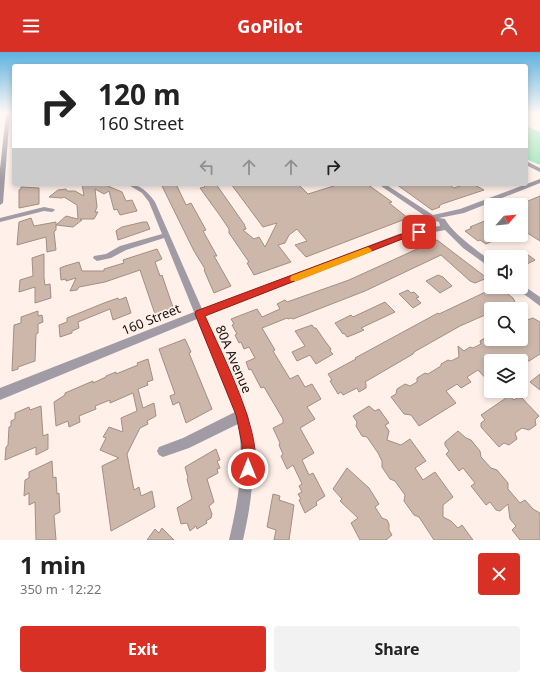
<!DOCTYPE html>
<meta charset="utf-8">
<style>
body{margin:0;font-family:"Noto Sans",sans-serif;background:#f2f2f2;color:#222;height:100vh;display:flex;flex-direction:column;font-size:15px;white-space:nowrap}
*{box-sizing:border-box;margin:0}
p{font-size:13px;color:#767676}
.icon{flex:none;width:22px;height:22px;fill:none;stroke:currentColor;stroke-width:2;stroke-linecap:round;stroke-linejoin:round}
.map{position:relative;height:488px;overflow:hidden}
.side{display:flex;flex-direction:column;background:#fff;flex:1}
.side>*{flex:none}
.hud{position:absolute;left:12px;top:12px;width:516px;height:122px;border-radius:4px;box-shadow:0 2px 6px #0003;background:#fff;color:#222;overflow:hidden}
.needle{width:26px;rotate:63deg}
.controls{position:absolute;left:484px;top:146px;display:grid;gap:8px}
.controls a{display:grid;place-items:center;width:44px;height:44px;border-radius:4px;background:#fff;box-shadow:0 2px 6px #0003;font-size:20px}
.pin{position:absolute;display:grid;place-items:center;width:34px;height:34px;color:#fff;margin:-17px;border-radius:8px;box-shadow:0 2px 6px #0006}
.me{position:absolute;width:44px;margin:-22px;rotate:0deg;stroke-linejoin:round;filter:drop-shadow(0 0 3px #0008)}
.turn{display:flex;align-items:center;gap:14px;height:84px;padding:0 20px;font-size:18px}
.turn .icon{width:52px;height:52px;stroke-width:2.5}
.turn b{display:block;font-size:28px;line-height:34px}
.lanes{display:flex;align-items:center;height:38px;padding:0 20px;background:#0003;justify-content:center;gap:20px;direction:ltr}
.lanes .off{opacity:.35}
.round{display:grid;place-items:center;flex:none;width:42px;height:42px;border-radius:4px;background:#f2f2f2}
.head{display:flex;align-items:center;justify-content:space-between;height:68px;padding:0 20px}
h1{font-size:24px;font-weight:700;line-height:30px}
.primary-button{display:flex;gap:8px;margin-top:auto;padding:8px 20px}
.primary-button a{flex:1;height:46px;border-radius:4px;background:#d93025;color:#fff;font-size:16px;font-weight:700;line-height:46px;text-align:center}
.primary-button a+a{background:#f2f2f2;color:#222}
header{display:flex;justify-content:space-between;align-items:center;height:52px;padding:0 20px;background:#d93025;color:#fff;font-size:18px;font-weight:700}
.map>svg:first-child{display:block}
.green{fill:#98e5b4}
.building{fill:#cdb7ab;stroke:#a38e83}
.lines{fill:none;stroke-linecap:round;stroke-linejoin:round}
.minor{fill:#a09ba4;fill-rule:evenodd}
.route{fill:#d93025;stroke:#8d1f18}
.slow{fill:#f59e0b}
.labels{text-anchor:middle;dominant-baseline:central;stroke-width:3.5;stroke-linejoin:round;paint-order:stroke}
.street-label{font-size:13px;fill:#160f0b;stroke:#fff0e9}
</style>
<header><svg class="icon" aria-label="menu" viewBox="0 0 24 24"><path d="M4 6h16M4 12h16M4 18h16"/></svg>GoPilot<svg class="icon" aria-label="person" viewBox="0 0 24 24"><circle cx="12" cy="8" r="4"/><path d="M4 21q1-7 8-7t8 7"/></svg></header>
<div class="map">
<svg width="540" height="488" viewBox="0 0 540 488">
<rect width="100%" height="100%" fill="#fff0e9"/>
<!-- green -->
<polygon class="green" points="526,74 540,80 540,113 526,107"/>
<!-- building -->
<g class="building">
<polygon points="82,132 103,132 122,140 126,149 132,148 137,159 120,163 117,157 114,158 109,139 104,142 95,137 97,155 95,160 98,160 94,167 80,167 82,168 73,175 56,173 66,164 78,167 77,153 64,145 62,146 49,145 58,138 66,137 67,139 75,139 84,144"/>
<polygon points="161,132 176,132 186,153 191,151 206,178 203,179 217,204 214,204 231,234 214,241 204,218 205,217 194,199"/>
<polygon points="203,132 216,132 244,172 246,177 243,178 254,187 259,185 265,195 277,171 263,175 231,132 298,132 308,142 340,132 367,132 392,150 389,151 408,166 306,205 295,193 307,189 297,177 289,183 285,191 278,193 291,210 254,223 247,211 249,210 229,181 229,177 221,165 200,136 205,135"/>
<polygon points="396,132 448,132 454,136 465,132 473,132 484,138 442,152 439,154 440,155 432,158"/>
<polygon points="21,135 39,136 39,152 19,156 19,138 21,137"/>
<polygon points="540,144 540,189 521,177 521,152"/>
<polygon points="31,166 34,174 56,170 56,178 54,180 56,198 47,200 46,185 17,193 19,170"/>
<polygon points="487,168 491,170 491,183 506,183 486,192 480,188 478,189 465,179 472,176 470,175"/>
<polygon points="143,170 147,170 150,177 118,188 116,179 117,178 122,175"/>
<polygon points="437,188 487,226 475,231 470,229 441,203 365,239 293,267 291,266 288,267 287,266 262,276 275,298 273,299 290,327 298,323 305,335 312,332 321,347 307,355 315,367 300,376 314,401 302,408 309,423 313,421 325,444 316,450 317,453 305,461 299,448 301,447 298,442 302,440 299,434 302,432 293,413 287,417 281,404 283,402 279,393 280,391 273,376 283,371 283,367 264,335 261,336 251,317 249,318 246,310 255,306 249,295 244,297 241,290 239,291 235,283 237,282 232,273 234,272 231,267 257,257 262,265 280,257 277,252 285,248 287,250 349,228"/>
<polygon points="157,197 162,207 155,210 160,224 162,223 165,232 174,258 156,265 140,218 105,230 79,235 77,238 70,239 76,226 66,229 66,227 61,228 60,216 65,214 79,210 82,219 104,219 104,217 124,211 123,208 129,206"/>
<polygon points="521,198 531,205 535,208 521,215"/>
<polygon points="44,202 44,226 45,233 50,232 51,246 35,251 35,235 19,240 20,228 33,224 32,206"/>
<polygon points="438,223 443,225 452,234 440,241 426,229"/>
<polygon points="494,236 503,238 513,246 515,250 503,257 491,257 491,260 485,263 460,274 414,300 413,302 365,330 366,332 366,336 359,340 357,336 343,343 341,340 338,342 330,329 332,328 328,322 356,307 355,306 438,261 439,262"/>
<polygon points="408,238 411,241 414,240 419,245 416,246 421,251 413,256 399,242"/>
<polygon points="126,245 131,261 113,268 110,257 78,270 79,276 72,279 72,281 60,285 59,273 67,270 67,266 104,251 118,246 119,248"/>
<polygon points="385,250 395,260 361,276 364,278 355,282 347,285 344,281 343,282 335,271 351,263 353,265"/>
<polygon points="38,259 38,264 42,263 43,270 38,272 38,281 36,282 35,309 18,315 18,317 12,319 14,273 21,271 21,265"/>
<polygon points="533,266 540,270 540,302 529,309 491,309 491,332 478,318 467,325 471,330 461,336 457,332 446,339 456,351 419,374 411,363 404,362 391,345 396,342 397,337 405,332 410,334 417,330 417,326 425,321 428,322 441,314 441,312 448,308 451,309 459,305 458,294 464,299 470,295 473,296 481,292 480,289 488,284 491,285 491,287 521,287 521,270"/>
<polygon points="312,273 314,276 316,276 325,289 331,297 330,299 333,302 316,312 310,303 297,309 292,300 305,294 295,279"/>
<polygon points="185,287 191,300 189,301 212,357 186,371 179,350 173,353 170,344 175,342 159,297"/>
<polygon points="148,307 153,328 147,330 148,333 138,337 143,356 154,351 156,364 147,369 148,372 140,376 127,402 134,438 139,435 141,444 152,439 155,455 111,479 102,414 119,406 100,398 106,386 103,385 109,375 123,380 121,366 137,359 133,341 110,351 110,348 95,354 96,357 79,364 80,370 69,375 68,369 56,374 54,350 65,343 65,341 93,329 93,331 106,325 106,324 116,320 116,322 138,313 137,311"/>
<polygon points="540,322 540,338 530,330"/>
<polygon points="509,344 514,348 517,346 522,346 539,364 535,368 536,373 529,378 522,376 515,381 517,387 509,393 504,391 499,395 481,375 481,371 485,368 481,363"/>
<polygon points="41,354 43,384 48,382 48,397 36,403 36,395 5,408 6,395 8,393 9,375 11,374 11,369 15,367 15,361 29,355 30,358"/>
<polygon points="369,354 375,359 379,357 389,371 385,373 389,379 387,388 401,393 410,387 426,409 415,416 423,428 435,420 453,445 443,453 443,465 451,469 458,476 462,473 473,488 434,488 419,465 414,463 404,449 405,443 395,429 390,427 382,415 382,409 378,401 367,385 362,384 356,374 357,370 353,364"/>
<polygon points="458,379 466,386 471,388 480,399 481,405 491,416 497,418 508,431 508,437 520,451 525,448 533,457 540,461 540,488 520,488 512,478 516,474 510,467 508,452 500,459 496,458 490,450 486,453 471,434 475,431 463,416 459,419 446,402 449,399 445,393 445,390"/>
<polygon points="216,397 220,408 217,409 220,416 217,417 218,421 207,427 214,450 209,454 212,462 211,466 206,469 207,471 197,477 196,474 190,479 187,471 181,472 177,456 192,447 187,427 188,426 185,415"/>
<polygon points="52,409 53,426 56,425 57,442 59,441 60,460 54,463 56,488 36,488 35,450 29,453 29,441 24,444 25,428 29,426 29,420"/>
<polygon points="347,416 369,436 379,452 375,455 382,466 387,468 389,472 389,478 392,483 386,488 360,488 351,471 358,466 340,449 342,447 333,437"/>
<polygon points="273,442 280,444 279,448 294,453 289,488 274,488 276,478 267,475"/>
<polygon points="162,476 174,488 147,488 155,477 159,481"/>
</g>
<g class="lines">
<!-- minor -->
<g class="minor">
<polygon points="6,61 10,61 3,151 0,153 0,117"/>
<polygon points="526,109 540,116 540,120 526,113"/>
<path d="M540,127V131L464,161L439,166L445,167C452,181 478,199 491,209V216L463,196L445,178L404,186L205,264L248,363C257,407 253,444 243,488H229C238,450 245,411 238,372L189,396L163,405L159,403L157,399L159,395L183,386L235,360L197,267L0,348V336L194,260L164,186L126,198L111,206L97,209L93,206L94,204L106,202L120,194L162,182L149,150L142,141L127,132C140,132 148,140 155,150L202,257L399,182L425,177L419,170L421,165L425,164L378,132H385L433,163L460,157ZM429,167L439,170L440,174L432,175L427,170Z"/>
<polygon points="44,155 54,157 55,158 52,160 44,159 0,170 0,166"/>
<polygon points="521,232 540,245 540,254 517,237 516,235 521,235"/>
</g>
</g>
<!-- sky -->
<linearGradient id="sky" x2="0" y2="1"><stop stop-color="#5db2e0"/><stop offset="0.47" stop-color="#fff8f5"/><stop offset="1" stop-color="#fff8f5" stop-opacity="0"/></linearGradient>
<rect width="540" height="129" fill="url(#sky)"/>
<!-- route -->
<path class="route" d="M419,177L423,180L422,181L405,186L205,264C220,298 267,388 253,422L248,424L244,422L242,417V392L236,363L195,262L196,259L399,183Z"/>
<!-- slow -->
<polygon class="slow" points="368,195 372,198 371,200 297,229 291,229 290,227 291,224"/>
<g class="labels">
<!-- street labels -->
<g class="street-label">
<text transform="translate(151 267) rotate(-22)">160 Street</text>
<text transform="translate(234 307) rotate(67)">80A Avenue</text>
</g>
</g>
</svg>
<div class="controls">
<a><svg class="needle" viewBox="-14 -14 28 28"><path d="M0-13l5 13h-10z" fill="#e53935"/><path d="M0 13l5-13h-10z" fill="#767676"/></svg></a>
<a><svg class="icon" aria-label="sound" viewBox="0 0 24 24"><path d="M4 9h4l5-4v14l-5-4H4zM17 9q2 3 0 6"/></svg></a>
<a><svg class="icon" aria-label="search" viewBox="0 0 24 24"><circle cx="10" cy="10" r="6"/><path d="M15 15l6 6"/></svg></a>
<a><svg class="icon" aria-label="layers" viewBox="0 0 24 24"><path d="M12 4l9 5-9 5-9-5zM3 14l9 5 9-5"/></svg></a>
</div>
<div class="pin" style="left:419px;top:180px;background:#d93025"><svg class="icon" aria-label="arrive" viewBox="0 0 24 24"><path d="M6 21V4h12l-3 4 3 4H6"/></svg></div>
<svg class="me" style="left:248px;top:417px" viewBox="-20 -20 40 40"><circle r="17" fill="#d93025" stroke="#fff" stroke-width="3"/><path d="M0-11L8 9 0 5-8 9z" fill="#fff"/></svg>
<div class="hud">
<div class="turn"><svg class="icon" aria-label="right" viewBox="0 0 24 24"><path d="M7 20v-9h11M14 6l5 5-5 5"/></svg><div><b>120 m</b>160 Street</div></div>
<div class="lanes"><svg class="icon off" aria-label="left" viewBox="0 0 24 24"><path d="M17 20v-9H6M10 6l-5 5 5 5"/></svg><svg class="icon off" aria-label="ahead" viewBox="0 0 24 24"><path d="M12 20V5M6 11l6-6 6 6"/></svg><svg class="icon off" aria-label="ahead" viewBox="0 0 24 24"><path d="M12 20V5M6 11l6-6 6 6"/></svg><svg class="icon" aria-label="right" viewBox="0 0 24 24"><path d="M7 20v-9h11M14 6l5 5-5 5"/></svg></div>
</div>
</div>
<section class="side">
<div class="head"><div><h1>1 min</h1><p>350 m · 12:22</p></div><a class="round" style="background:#d93025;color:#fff"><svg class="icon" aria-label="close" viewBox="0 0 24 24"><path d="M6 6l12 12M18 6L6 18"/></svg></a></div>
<div class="primary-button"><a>Exit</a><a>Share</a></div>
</section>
